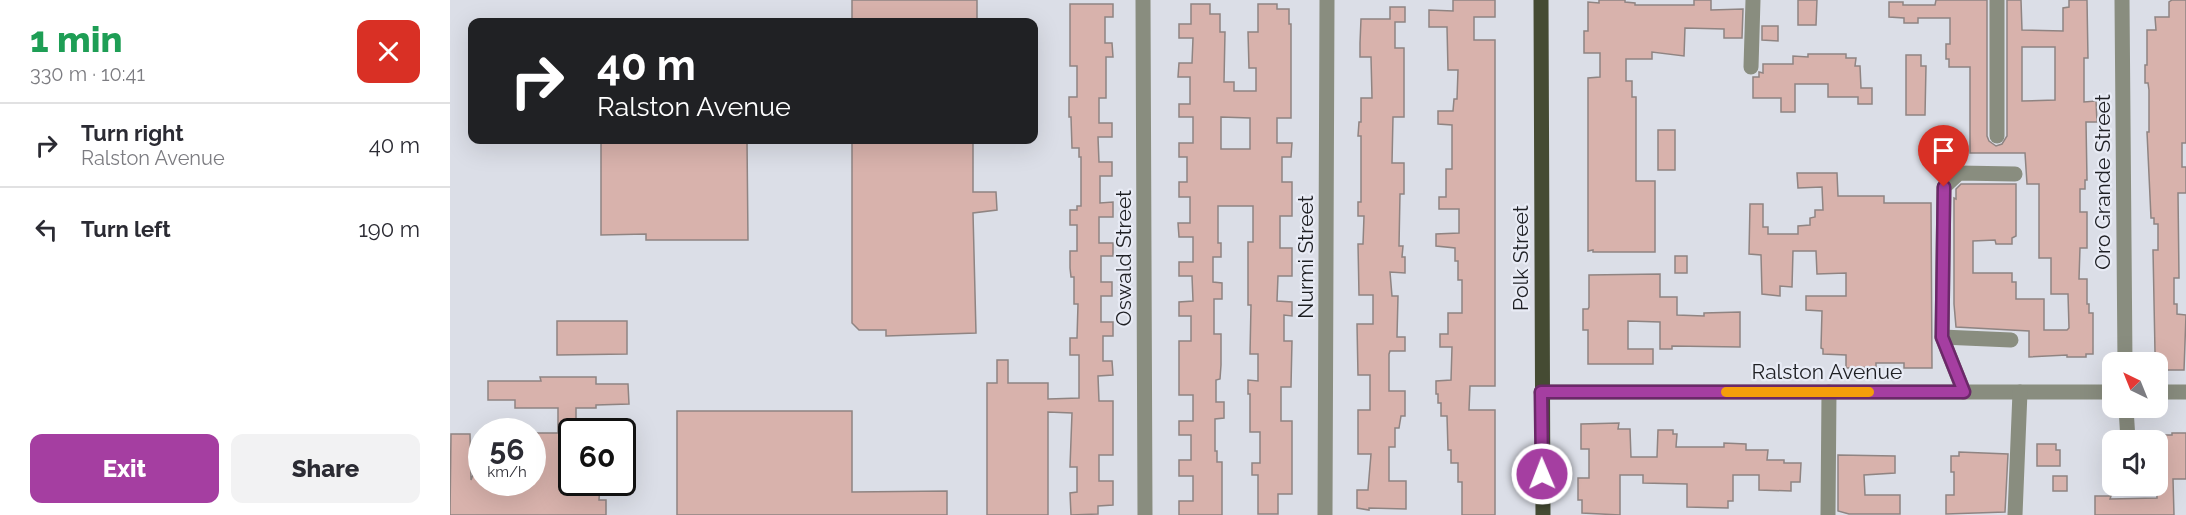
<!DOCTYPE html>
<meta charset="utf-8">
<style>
body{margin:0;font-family:Raleway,sans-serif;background:#f2f2f3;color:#2b2b33;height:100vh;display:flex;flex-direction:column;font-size:22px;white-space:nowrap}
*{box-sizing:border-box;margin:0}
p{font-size:20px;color:#7c7c81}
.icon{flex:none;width:33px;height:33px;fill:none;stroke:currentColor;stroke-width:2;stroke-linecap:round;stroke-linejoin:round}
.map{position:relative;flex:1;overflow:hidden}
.sheet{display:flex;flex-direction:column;background:#fff;width:450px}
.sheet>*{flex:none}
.banner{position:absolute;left:18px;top:18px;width:570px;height:126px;border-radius:12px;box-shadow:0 6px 24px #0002;background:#202124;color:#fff;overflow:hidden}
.needle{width:39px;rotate:317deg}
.fabs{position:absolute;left:1652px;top:352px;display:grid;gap:12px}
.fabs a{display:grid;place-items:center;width:66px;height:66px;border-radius:12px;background:#fff;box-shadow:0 6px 24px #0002;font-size:30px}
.speed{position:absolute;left:18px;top:418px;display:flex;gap:12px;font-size:30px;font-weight:700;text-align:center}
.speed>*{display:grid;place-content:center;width:78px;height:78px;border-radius:50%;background:#fff;box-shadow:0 6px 24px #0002;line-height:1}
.speed small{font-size:15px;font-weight:400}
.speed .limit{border:3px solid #111;border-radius:9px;background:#fff;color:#111}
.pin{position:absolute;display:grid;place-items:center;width:51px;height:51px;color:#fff;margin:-62px -26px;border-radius:50% 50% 50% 0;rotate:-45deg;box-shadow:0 0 6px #0007}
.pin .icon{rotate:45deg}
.me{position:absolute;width:66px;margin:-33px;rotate:359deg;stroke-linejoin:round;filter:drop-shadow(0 0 4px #0008)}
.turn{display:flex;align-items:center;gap:21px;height:126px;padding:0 30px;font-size:27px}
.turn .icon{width:78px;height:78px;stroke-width:2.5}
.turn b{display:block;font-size:42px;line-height:51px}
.round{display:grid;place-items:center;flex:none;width:63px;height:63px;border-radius:12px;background:#f2f2f3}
.head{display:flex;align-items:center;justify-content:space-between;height:102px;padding:0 30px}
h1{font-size:36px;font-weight:800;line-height:45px;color:#1e9e55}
.cta{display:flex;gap:12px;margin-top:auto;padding:12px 30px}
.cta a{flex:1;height:69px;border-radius:12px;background:#a53ea1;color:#fff;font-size:24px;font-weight:800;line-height:69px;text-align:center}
.cta a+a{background:#f2f2f3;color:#2b2b33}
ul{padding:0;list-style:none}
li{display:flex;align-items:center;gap:18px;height:84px;padding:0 30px;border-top:2px solid #e1e1e2}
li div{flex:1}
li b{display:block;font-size:22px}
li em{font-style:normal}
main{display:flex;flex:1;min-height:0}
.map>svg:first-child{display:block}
.building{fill:#d8b2ac;stroke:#8f8482;stroke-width:1.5;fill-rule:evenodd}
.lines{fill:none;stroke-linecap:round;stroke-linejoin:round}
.minor{stroke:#898d7f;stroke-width:15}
.major{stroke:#454b33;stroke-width:15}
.route-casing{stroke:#6b2869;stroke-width:15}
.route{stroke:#a53ea1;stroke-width:10}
.slow{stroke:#f59e0b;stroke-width:10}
.labels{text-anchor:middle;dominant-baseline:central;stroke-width:4.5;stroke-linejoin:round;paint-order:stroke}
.street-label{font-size:21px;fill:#1e1f23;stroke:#e8ebf5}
</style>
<main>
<section class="sheet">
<div class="head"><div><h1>1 min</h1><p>330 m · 10:41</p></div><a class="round" style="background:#d93025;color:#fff"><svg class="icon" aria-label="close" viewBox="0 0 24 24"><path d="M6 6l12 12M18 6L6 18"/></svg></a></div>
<ul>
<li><svg class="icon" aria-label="right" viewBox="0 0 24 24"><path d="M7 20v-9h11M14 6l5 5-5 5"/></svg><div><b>Turn right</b><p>Ralston Avenue</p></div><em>40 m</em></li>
<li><svg class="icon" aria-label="left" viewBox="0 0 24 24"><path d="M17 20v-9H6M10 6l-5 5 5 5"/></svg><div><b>Turn left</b></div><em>190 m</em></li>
</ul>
<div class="cta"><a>Exit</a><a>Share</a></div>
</section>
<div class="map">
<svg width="1736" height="515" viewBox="0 0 1736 515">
<rect width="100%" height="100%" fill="#dbdee7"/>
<!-- building -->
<g class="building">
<polygon points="402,0 527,0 527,21 402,22"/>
<polygon points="1003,0 1045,0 1045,17 1024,17 1024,40 1045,40 1045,386 1020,386 1019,410 1045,410 1045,515 1012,515 1012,482 1008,482 1008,463 1001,463 1001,450 998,450 997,416 991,416 991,403 988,403 988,394 986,394 986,381 1001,380 1002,347 990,347 990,334 998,334 998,313 1012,313 1012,280 1008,280 1008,261 1005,261 1005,248 986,246 986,234 1009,233 1009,209 989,209 989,197 996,197 996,169 1002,169 1002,125 988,124 988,111 1003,111 1004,99 1007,99 1008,70 998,70 997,27 979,27 979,10 1003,11"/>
<polygon points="1149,0 1175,0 1175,2 1185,3 1185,5 1244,5 1244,0 1261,0 1261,10 1293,9 1292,38 1274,38 1274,29 1235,28 1234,56 1202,52 1202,59 1176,59 1176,81 1182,81 1182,97 1186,97 1186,181 1205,181 1205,252 1143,252 1143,250 1138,251 1138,78 1150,77 1150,53 1134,53 1134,31 1138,31 1138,2 1149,3"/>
<polygon points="1348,0 1367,0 1366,25 1348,25"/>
<path d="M1486,0H1537V136L1539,141L1546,146L1552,144L1557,136V0H1571L1572,30L1613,31V8L1619,7V0H1637L1638,58H1634V102L1646,101L1647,122H1636L1637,180H1635V189H1630V212H1637V248H1630L1629,279H1637V304H1639V313H1643V354H1636V357H1617V355L1579,357V331L1506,327L1504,304V198L1506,199V189L1511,184H1566V236L1562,238V244H1546L1545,240L1523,241V273H1562V282H1566V299H1594V330H1617L1619,328L1618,294H1601V258H1589V184H1577L1575,153H1520V67H1499V59H1496V44H1500V18H1468V23H1454V18L1439,17V2H1453V5H1485ZM1572,47H1605V100L1572,101Z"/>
<polygon points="1722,0 1736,0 1736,143 1732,143 1732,167 1736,167 1736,193 1728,193 1729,278 1724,278 1724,304 1727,304 1727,314 1736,315 1734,370 1709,370 1709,357 1706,357 1705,352 1703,250 1708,250 1708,224 1704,224 1704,218 1701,218 1697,132 1699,132 1699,90 1698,83 1695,83 1695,65 1697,65 1697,30 1706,30 1705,17 1719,17 1719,2"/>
<polygon points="620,4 663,4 663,17 655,17 655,43 662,43 663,57 656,57 656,98 649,98 649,123 662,123 662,137 648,137 649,162 662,162 662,176 650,176 650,203 663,202 663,217 649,217 649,243 663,243 663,256 651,256 651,282 662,282 662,296 651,296 651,322 663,322 663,336 653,336 653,361 662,361 663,375 648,376 649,401 663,401 663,455 649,455 649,481 663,481 663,505 648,506 648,514 621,515 620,493 627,492 627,467 620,467 622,413 598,412 598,515 537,515 537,383 547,383 547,360 558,360 558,383 598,383 598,399 629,398 629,355 620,355 620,338 627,338 628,304 624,304 624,277 621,277 620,268 620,251 627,251 627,225 620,225 620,210 627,210 627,206 631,206 631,157 629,157 629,148 622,148 621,117 619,117 619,97 627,97 627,66 620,66"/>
<path d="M741,4H760V14H770V32H775L774,82H784V91H806V68H799L798,32H808V4H827V9H839V24H841V118H827V143H842L841,157H832V182H842V216H830V248H842V276H828L827,301L842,302V316L834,315V341H842L841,387H831V421H842V494H828V514H808V475H802V463H810V432H800V394H798V380L808,381V354H800L801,305H798V242H803V206H768V243H771V257H763V282L772,283V299H764V334H771V365L770,379L766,380V402H774V418L765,419V451H767V462H772V515H729V501H743V476H729V460H741V435H729V421H743V395H729V341H741V316H729V302L743,301L742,276H729V262H743V237H729L728,223H740V197H729V182H737V157H729V143H743V117H729V104H740V77H728L729,63H742L743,38H729V24H741ZM771,117L800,118V149H771Z"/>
<polygon points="940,7 955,7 955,22 945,22 945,48 954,48 954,117 943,117 942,163 954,163 954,194 950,194 949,246 953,246 952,257 955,257 955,273 940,272 942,296 948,296 947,337 955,337 955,351 940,351 939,354 939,391 955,391 955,416 951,416 949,428 945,428 945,447 939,447 939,481 956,481 956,509 919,508 919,510 907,508 907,490 918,490 921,454 908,454 908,410 920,410 920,375 908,375 907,324 923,324 923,295 909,295 908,244 913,244 914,216 908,216 908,202 911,202 911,136 908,136 909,122 911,122 911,98 922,98 921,57 910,57 910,43 911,19 940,19"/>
<polygon points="1312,26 1328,26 1328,41 1312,40"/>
<polygon points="1358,54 1396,54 1396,58 1406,58 1405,66 1410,66 1411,88 1422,88 1422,104 1408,104 1408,97 1378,97 1378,84 1345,84 1345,112 1331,112 1331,98 1303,98 1303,77 1309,77 1309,72 1313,73 1313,64 1343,64 1343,56 1358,57"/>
<polygon points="1456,55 1471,55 1471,66 1476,66 1475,115 1456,115"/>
<rect x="1208" y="130" width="17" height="40"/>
<polygon points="151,140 297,140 298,240 196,240 196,234 151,235"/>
<polygon points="402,140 523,140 523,192 546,192 547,210 523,213 526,333 436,336 436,330 409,330 402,323"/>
<polygon points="1347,173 1387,173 1388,196 1434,196 1434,203 1481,203 1482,368 1454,368 1454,363 1426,363 1426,367 1396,368 1396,355 1373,354 1373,349 1371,348 1372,311 1356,310 1356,296 1396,296 1396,273 1367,274 1366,251 1343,251 1342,287 1330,286 1330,296 1312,294 1311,255 1299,254 1300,204 1313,204 1313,227 1318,227 1318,234 1348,234 1348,226 1360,225 1360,218 1365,217 1365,210 1373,210 1372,187 1348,188"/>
<rect x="1225" y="256" width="12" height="17"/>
<polygon points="1210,274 1210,297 1227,297 1227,315 1254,316 1254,313 1290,312 1290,347 1222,346 1222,349 1210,349 1210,322 1178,321 1178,349 1203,349 1203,364 1138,364 1138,330 1133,330 1133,309 1138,309 1139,307 1139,275"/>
<polygon points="107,321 177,321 177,354 107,355"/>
<polygon points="90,377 146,377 146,384 178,384 179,404 146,405 146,408 126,408 126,432 122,432 122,483 150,483 149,500 156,500 156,515 0,515 1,434 20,434 21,480 31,455 32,483 82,483 82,433 108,433 108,408 65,408 65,400 38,400 38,381 91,381"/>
<polygon points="227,411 402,411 402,492 497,491 497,515 227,515"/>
<polygon points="1169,423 1168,429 1180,429 1181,457 1207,457 1208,430 1223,430 1223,434 1227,434 1226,447 1274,447 1274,443 1296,444 1296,450 1318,450 1317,460 1334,460 1334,463 1351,463 1350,482 1341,482 1341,491 1309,490 1309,475 1283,475 1283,501 1278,501 1278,508 1237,507 1237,484 1193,483 1193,475 1170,475 1170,515 1132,513 1132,500 1128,500 1128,478 1139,478 1139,449 1131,449 1131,424"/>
<polygon points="1722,433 1736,433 1736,479 1723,479 1724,515 1645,515 1645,496 1661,496 1660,499 1707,498 1707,435 1722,435"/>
<polygon points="1587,444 1606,444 1606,450 1610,450 1610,466 1587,466"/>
<polygon points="1509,452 1558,454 1555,512 1496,514 1496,495 1504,495 1504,472 1501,472 1501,456 1509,456"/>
<polygon points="1388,455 1445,456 1445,473 1414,475 1415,495 1450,495 1450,514 1399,514 1388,511"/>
<rect x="1603" y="476" width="14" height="15"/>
</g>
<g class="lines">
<!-- minor -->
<g class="minor">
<polyline points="693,0 695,515"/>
<polyline points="1672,0 1675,363"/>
<polyline points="1301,67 1303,0"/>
<polyline points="1547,136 1547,0"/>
<polyline points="1492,337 1561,340"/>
<polyline points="1091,392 1662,392"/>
<polyline points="1514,392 1492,337 1494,187 1509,173 1565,174"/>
<polyline points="1707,392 1736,392"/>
<polyline points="1676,408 1678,440"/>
<polyline points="875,515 877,0"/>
<polyline points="1378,515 1379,392"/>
<polyline points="1565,515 1570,392"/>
</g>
<!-- major -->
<polyline class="major" points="1091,0 1093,515"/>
</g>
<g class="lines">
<defs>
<polyline id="route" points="1092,474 1091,392 1514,392 1492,337 1494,187"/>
</defs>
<!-- route casing -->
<use href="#route" class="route-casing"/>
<!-- route -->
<use href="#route" class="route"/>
<!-- slow -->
<polyline class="slow" points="1276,392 1419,392"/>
</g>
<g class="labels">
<!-- street labels -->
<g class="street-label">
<text transform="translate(1652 182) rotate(-90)">Oro Grande Street</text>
<text transform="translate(855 257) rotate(-90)">Nurmi Street</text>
<text transform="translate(673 258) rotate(-90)">Oswald Street</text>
<text transform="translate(1070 258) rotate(-90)">Polk Street</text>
<text x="1377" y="371">Ralston Avenue</text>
</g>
</g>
</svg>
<div class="fabs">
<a><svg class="needle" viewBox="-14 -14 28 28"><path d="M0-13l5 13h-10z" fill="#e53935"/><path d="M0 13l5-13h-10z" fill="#7c7c81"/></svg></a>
<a><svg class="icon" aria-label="sound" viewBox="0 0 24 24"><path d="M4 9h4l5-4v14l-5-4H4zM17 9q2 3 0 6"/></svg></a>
</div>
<div class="speed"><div>56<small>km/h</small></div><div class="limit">60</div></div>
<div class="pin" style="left:1494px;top:187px;background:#d93025"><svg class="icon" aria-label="arrive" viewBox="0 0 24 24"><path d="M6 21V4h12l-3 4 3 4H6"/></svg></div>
<svg class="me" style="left:1092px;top:474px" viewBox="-20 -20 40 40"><circle r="17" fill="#a53ea1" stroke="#fff" stroke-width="3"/><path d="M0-11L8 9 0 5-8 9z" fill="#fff"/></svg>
<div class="banner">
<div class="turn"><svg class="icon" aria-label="right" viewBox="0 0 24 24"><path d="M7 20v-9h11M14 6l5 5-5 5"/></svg><div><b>40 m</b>Ralston Avenue</div></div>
</div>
</div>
</main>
